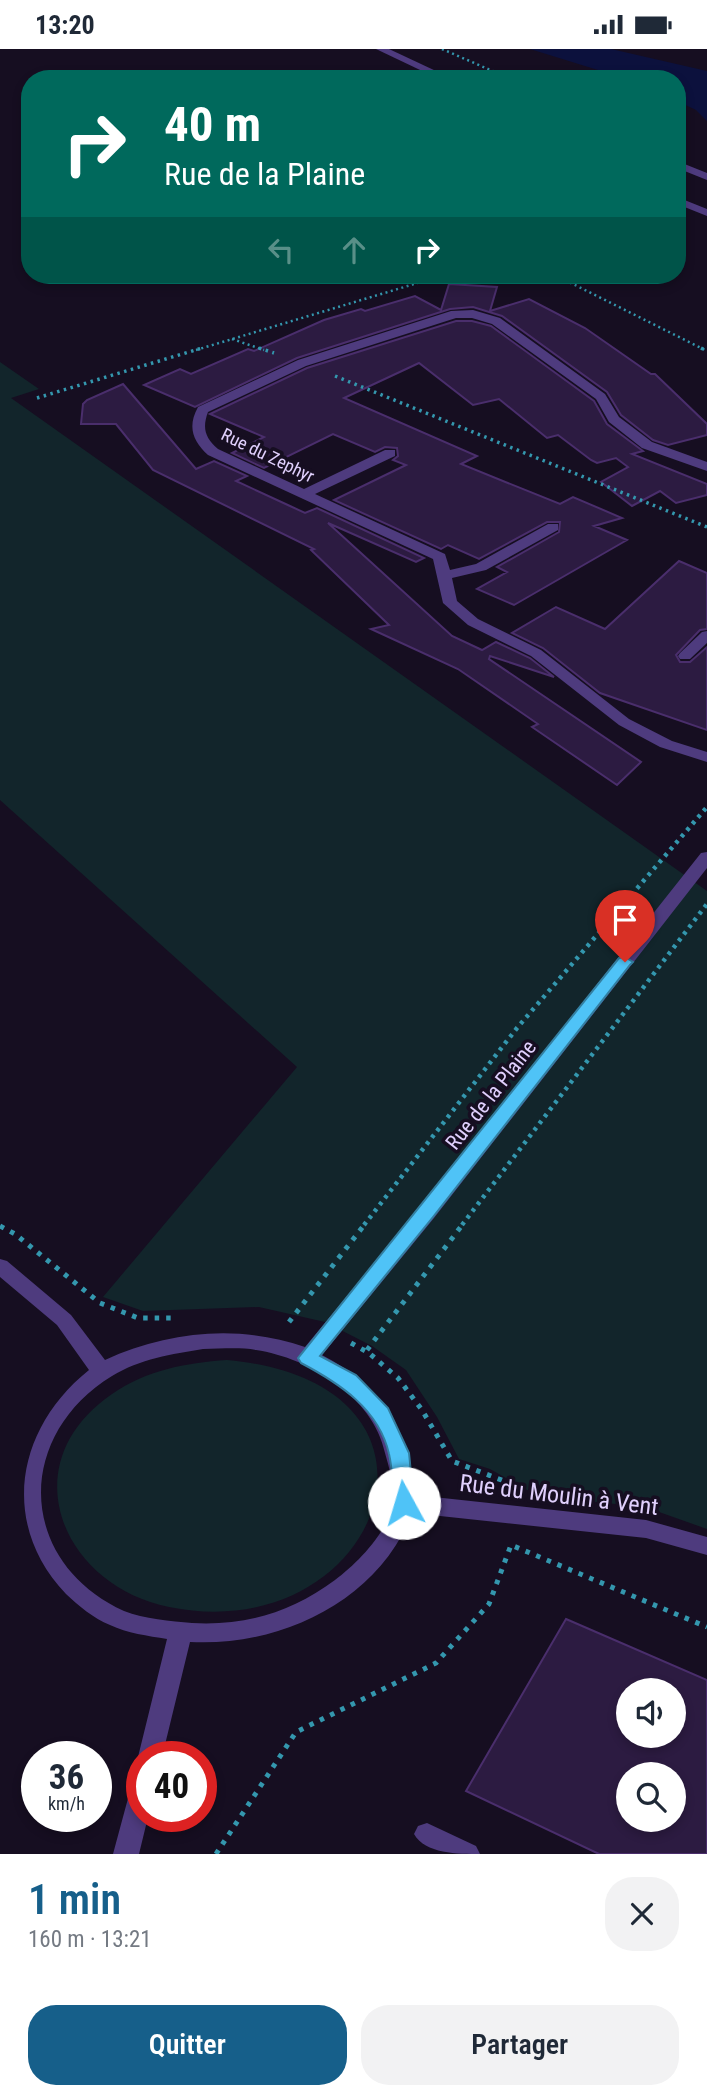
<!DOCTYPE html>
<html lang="fr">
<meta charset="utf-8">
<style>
body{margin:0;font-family:"Roboto Condensed",sans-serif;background:#f2f2f3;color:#1f2937;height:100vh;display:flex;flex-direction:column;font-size:26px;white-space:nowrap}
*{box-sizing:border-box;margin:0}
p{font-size:23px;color:#747a83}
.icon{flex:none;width:38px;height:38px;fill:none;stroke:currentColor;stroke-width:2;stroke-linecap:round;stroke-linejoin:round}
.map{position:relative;height:1805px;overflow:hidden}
.side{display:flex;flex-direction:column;background:#fff;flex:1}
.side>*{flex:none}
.guide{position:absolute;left:21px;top:21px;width:665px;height:214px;border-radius:28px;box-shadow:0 4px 10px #0003;background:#00695c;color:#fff;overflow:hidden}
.controls{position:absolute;left:616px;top:1629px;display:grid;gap:14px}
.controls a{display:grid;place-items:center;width:70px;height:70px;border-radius:50%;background:#fff;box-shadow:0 4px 10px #0003;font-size:35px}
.speed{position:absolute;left:21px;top:1692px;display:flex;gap:14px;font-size:35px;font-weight:700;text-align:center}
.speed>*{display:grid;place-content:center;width:91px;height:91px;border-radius:50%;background:#fff;box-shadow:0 4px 10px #0003;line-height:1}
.speed small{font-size:18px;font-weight:400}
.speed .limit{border:10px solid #d22;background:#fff;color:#111}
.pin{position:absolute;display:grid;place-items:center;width:60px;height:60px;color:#fff;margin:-72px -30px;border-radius:50% 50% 50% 0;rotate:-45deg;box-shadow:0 0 7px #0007}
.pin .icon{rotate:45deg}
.me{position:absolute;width:77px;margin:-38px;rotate:354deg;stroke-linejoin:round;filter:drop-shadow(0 0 5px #0008)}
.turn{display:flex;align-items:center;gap:24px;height:147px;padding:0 28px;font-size:32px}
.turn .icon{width:91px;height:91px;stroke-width:2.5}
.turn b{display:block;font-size:49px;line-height:60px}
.lanes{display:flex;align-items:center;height:66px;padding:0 28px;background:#0003;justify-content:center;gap:35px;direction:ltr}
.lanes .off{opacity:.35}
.round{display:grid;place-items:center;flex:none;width:74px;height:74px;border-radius:28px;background:#f2f2f3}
.headline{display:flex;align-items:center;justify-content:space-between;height:119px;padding:0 28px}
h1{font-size:42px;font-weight:600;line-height:52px;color:#165f8a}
.primary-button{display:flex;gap:14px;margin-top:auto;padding:14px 28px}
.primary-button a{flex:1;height:80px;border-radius:28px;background:#165f8a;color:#fff;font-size:28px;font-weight:600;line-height:80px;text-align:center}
.primary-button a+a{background:#f2f2f3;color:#1f2937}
.status{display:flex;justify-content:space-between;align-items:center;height:49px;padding:0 35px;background:#fff;direction:ltr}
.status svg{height:19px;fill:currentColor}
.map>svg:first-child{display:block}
.green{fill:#12252b}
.water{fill:#0c113d}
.building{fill:#2c1b41;stroke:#4a2e6c;stroke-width:2;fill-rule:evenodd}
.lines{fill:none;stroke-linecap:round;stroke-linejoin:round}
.path-far3{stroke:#3497ae;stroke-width:2.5;stroke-dasharray:2 3.5;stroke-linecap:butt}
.path-far2{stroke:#3497ae;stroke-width:3.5;stroke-dasharray:2.5 4.5;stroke-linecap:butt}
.path-far1{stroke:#3497ae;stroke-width:4.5;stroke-dasharray:3.5 5;stroke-linecap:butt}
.path{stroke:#3497ae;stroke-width:5;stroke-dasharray:4.5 7;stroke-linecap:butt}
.minor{fill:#4e3b7e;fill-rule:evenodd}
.route{fill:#4fc3f7;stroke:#337fa1;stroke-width:2}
.labels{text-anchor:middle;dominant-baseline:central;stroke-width:7;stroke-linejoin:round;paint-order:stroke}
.far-street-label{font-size:18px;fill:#e0d0fd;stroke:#160e21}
.street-label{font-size:21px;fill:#e0d0fd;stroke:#160e21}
.near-street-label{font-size:24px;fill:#e0d0fd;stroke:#160e21}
</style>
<div class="status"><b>13:20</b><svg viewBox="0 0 49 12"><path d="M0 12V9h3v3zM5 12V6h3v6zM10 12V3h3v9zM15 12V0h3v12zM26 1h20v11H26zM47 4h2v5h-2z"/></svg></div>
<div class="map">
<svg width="707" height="1805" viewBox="0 0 707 1805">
<rect width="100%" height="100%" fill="#160e21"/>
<!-- green -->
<g class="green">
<polygon points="0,313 39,340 11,349 707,842 707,1480 645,1458 538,1447 490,1420 459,1410 437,1368 406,1321 372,1297 325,1273 259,1258 143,1262 103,1248 297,1018 0,751"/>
<path d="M227,1311C481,1334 381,1601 169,1558C61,1536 11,1414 112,1345C147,1321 185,1314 227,1311Z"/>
</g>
<!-- water -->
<polygon class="water" points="530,0 611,0 707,22 707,72 696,61 677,52 677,30 627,30"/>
<!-- building -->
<g class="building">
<polygon points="449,235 497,238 490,262 529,250 585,279 651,325 655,325 707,375 707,386 668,396 653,391 621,366 607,343 502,267 473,258 450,260 297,309 195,358 144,336 180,320 191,325 248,300 254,302 324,271 361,260 365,262 415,247 441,261"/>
<polygon points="456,272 472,272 491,277 594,352 607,375 643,402 632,405 707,435 707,446 676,454 660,442 632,457 601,433 628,418 616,409 597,414 591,411 558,386 547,389 499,350 473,356 419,314 344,349 477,407 461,415 560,455 573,448 622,469 594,477 627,491 514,556 477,540 507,523 497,518 559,483 560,473 547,473 479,510 448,496 441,500 334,451 406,416 393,411 398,407 397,399 385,398 375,403 333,385 264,419 232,404 264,388 210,365 307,319"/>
<polygon points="123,335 196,420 214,412 247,427 236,432 290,457 305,464 317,459 424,509 416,513 328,474 452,587 482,601 496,593 530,609 554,628 490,607 489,610 641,713 617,736 532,678 538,675 458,620 371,580 389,576 311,501 314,500 153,421 116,375 81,375 83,355 87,351"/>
<polygon points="679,512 707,524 707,580 700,581 676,606 680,613 690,613 707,598 707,681 600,644 543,599 512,584 556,558 605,580"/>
<path d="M566,1570L707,1631V1805H599L466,1742ZM628,1642H674V1687H628ZM628,1726H674V1771H628Z"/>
</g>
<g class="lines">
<!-- path-far3 -->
<g class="path-far3">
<polyline points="442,0 511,30"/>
<polyline points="555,226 705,301"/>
<polyline points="232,290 264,301"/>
<polyline points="196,301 444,226"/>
</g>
<!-- path-far2 -->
<g class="path-far2">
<polyline points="259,299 274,304"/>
<polyline points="701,299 707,302"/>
<polyline points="335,327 707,478"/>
<polyline points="37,349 202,299"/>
</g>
<!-- path-far1 -->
<g class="path-far1">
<polyline points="364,1176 517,979 707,758"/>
<polyline points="462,1176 707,855"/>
</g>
<!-- path -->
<g class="path">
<polyline points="0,1177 15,1185 100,1254 138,1269 175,1269"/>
<polyline points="289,1273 365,1175"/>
<polyline points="351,1294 369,1304 398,1329 422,1361 452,1412 504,1432 504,1440"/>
<polyline points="367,1301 463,1175"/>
<polyline points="216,1805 296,1683 436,1614 489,1555 511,1496 707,1578"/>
</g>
<!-- minor -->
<g class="minor">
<polygon points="376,0 389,0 453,30 439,30"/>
<polygon points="677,112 707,124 707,131 677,119"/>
<polygon points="677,148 707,160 707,167 677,155"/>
<path d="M473,261L500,269L605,345L619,368L652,393L707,413V422L642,399L609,373L596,350L492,275L472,269H456L306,317L208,363C202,379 205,389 218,400L304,440L385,401H395V407L315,445L445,505L450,521L476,515L548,475H558V481L486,521L452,529L457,552L478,570L541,601L629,670L672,692L707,703V713L660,698L619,676L531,607L468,576L443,554L433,510L208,406C193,392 187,378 198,358L298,311L451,262Z"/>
<polygon points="707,582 707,594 690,610 680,610 678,607 680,604 702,583"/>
<path d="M707,803V819L434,1169L322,1306C382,1337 407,1381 415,1446L646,1471L707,1488V1506L646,1489L412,1464C379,1552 280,1598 190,1593L162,1708H142L141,1716L138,1708L167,1590C148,1587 127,1584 110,1576C93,1569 79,1557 66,1545C0,1476 15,1380 89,1321L57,1276L0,1228V1210L7,1212L71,1266L105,1311C168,1282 239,1275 305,1298L420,1159L701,804ZM203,1300C220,1300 239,1298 256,1301C309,1309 373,1347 385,1404C389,1418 394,1436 393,1451C391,1480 358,1514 335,1531C292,1563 246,1577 192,1574C171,1572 144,1570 124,1562C17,1513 14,1387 112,1327C140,1310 172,1305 203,1300Z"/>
<polygon points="142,1731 142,1768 148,1768 139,1805 113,1805 130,1742 133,1734"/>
<path d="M427,1774L476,1797L480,1805C458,1805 425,1805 414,1785L418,1777Z"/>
</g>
</g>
<!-- route -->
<path class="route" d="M625,908L633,913L630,916L433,1168L320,1307L356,1326L388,1359L409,1404L414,1454L411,1460L404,1462L397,1460L394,1454C392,1438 393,1421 389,1405C379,1360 339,1334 301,1314L298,1309L619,909Z"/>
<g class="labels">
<!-- far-street labels -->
<g class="far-street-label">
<text transform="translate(268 406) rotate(26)">Rue du Zephyr</text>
</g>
<!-- street labels -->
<g class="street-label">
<text transform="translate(491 1046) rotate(-52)">Rue de la Plaine</text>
</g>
<!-- near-street labels -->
<g class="near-street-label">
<text transform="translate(559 1446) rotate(7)">Rue du Moulin à Vent</text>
</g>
</g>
</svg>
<div class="controls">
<a><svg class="icon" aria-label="sound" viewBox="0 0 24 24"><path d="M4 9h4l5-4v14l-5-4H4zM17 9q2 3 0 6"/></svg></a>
<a><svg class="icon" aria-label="search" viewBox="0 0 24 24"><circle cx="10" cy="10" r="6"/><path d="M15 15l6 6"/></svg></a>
</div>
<div class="speed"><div>36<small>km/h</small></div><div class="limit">40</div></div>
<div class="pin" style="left:625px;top:913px;background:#d93025"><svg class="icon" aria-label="arrive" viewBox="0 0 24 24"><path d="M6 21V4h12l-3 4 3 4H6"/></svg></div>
<svg class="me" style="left:404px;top:1454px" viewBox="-20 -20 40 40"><circle r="19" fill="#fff"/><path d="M0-13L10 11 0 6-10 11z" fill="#4fc3f7"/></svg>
<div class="guide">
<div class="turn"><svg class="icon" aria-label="right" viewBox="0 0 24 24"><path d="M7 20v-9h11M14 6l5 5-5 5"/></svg><div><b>40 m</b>Rue de la Plaine</div></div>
<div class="lanes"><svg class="icon off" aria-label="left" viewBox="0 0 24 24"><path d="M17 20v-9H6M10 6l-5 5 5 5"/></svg><svg class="icon off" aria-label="ahead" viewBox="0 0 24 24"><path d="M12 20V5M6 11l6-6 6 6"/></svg><svg class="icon" aria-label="right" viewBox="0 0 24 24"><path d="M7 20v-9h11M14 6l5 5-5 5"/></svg></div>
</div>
</div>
<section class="side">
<div class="headline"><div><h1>1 min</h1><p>160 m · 13:21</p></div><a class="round"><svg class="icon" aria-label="close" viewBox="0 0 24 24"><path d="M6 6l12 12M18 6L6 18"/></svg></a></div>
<div class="primary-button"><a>Quitter</a><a>Partager</a></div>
</section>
